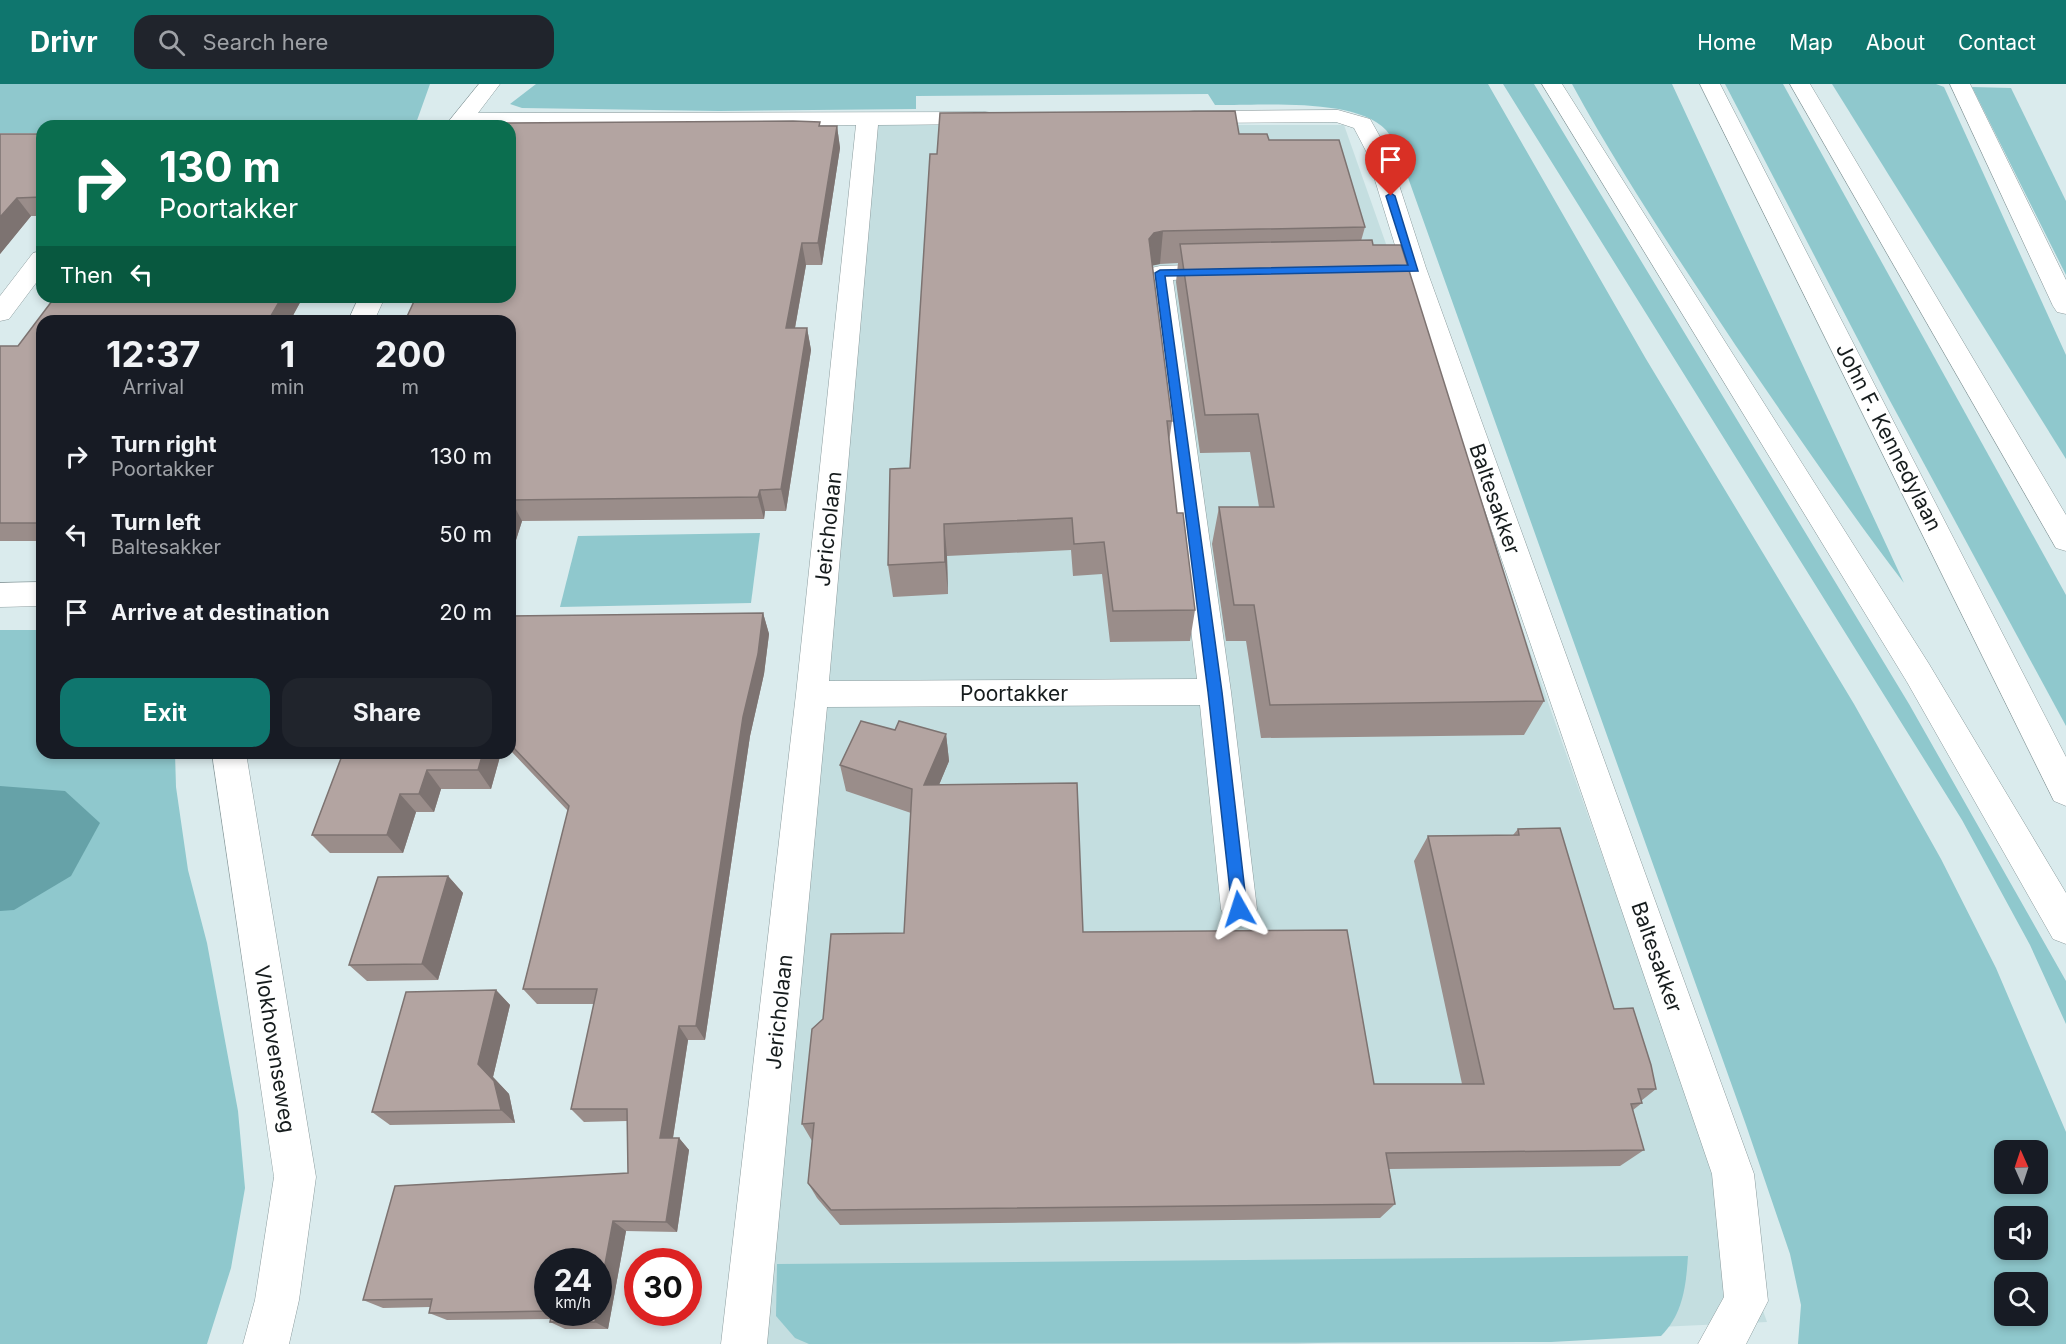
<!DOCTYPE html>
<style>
body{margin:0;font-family:Inter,sans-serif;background:#20242c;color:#f1f3f6;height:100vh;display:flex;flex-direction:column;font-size:22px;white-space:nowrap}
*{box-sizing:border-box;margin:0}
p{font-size:20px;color:#9ea1a6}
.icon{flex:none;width:33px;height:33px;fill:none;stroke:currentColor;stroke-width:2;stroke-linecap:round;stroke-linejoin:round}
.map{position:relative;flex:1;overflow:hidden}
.side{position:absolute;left:36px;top:231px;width:480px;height:444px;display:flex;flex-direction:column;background:#171b24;border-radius:18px;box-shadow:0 3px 9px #0003}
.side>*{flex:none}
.banner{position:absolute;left:36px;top:36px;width:480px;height:183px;border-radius:18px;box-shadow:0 3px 9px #0003;background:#0b6e4f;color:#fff;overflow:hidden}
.needle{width:39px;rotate:357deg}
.tools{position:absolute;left:1994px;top:1056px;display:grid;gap:12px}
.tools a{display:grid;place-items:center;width:54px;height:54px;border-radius:12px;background:#171b24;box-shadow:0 3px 9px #0003;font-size:30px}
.speed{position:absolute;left:534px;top:1164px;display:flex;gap:12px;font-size:30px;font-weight:700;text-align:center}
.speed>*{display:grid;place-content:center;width:78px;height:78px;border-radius:50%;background:#171b24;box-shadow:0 3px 9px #0003;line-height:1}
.speed small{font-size:15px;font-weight:400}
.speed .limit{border:9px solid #d22;background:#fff;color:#111}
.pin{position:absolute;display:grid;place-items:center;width:51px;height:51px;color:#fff;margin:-62px -26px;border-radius:50% 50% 50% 0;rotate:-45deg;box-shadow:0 0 6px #0007}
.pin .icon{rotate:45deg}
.me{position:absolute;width:66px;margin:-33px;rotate:354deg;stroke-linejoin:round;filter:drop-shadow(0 0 4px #0008)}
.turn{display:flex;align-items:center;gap:21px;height:126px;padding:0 24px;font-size:27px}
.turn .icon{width:78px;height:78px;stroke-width:2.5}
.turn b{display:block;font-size:42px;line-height:51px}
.then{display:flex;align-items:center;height:57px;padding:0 24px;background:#0003;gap:12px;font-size:22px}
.eta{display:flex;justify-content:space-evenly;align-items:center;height:102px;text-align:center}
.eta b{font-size:36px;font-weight:700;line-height:42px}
.primary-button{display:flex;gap:12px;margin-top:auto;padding:12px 24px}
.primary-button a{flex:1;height:69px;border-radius:18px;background:#0f766e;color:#fff;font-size:24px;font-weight:700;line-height:69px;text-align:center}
.primary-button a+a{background:#20242c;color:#f1f3f6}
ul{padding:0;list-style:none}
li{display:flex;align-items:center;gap:18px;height:78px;padding:0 24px}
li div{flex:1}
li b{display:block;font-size:22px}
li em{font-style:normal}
header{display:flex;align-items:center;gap:36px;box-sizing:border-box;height:84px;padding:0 30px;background:#0f766e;color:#fff}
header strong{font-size:28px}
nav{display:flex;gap:33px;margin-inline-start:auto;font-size:21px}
.search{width:420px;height:54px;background:#20242c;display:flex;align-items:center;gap:15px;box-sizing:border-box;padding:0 21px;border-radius:18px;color:#9ea1a6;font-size:22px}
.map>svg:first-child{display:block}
.built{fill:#c4dee0}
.green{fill:#8fc8cd;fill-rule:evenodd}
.water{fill:#66a2a8}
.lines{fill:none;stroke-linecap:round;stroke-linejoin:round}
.minor-casing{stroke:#8c9c9e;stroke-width:1}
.major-casing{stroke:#8c9c9e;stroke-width:1}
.minor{fill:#fff;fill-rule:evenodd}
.major{fill:#fff;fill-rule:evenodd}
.wall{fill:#9a8d8a;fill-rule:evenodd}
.shaded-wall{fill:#7d7371}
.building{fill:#b3a4a1;stroke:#7d7371;stroke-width:1.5}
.route{fill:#1a73e8;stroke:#114b97;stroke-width:1.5}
.labels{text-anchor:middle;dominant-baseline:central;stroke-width:5;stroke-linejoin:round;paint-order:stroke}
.street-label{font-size:21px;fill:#161c1d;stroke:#fff}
</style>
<header>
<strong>Drivr</strong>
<div class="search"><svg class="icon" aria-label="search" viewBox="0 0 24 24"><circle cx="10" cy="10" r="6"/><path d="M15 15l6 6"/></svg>Search here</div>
<nav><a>Home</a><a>Map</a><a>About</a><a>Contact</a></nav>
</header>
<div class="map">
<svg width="2066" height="1260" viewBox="0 0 2066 1260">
<rect width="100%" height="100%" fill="#daebed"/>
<!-- built -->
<polygon class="built" points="874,41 1344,41 1767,1238 1296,1260 755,1260"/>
<!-- green -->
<g class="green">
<polygon points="0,0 430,0 415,42 42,42 42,49 0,49"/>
<path d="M536,0H1488L1646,275L1854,620L1941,775L1996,884L2066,1048V1260H1798L1801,1221L1790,1170L1746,1041L1406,88C1400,75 1395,56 1386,46C1355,13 1259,22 1215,21L1208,10L916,12V25L719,27L522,24L510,20ZM2037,1066V1100H2004V1066ZM2004,1132H2037V1166H2004ZM2004,1198H2037V1232H2004Z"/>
<polygon points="1503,0 1534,0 1909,620 2066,897 2066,940 2030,861 1962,736"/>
<path d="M1572,0H1672L1904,499C1845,422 1791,342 1736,262C1679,176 1621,90 1572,0Z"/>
<polygon points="1725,0 1783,0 2066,511 2066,642 1889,315"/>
<polygon points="1832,0 1936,0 1944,3 2066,271 2066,375"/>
<polygon points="1972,3 2011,4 2066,117 2066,191"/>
<polygon points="760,449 751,519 560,523 578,452"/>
<polygon points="0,546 42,546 42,669 175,669 176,703 188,786 207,859 238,1027 245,1104 231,1184 207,1260 0,1260"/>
<path d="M1688,1172C1686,1202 1683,1230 1661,1252L1551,1258L809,1260L795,1254L776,1232L777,1180Z"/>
</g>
<!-- water -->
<polygon class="water" points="0,702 65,707 100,739 71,792 14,826 0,827"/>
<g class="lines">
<defs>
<g id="minor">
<polygon points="479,0 500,0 478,29 985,28 993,29 996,34 993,39 985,40 878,41 829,597 1197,595 1148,189 1151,184 1160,182 1220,180 1229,182 1232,187 1229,192 1173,196 1231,608 1257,825 1252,837 1239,842 1226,837 1221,825 1200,621 827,623 767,1260 721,1260 796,610 856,41 445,42"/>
<polygon points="1338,26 1370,35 1388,67 1426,184 1754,1090 1768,1217 1746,1260 1698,1260 1724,1213 1712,1090 1402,184 1366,67 1354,44 1336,38 1193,39 1185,38 1182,33 1185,28 1193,27"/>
<polygon points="42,167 42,191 9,235 0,237 0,212 33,169"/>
<polygon points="359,213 385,213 374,237 348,237"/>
<polygon points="42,498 42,522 0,523 0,499"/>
<polygon points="212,669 246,669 316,1093 299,1216 289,1260 243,1260 255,1216 274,1093"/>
</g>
<g id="major">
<polygon points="1542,0 1562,0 1929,580 2066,809 2066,860 2053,855 1907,598"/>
<polygon points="1700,0 1720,0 2066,673 2066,722 2054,717"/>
<polygon points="1790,0 1810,0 2066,431 2066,467 2056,464"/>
<polygon points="1950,0 1970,0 2066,196 2066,230 2057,228 2053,222"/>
</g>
</defs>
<!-- minor casing -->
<use href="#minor" class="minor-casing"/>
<!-- major casing -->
<use href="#major" class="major-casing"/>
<!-- minor -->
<use href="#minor" class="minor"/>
<!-- major -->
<use href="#major" class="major"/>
</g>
<!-- wall -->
<g class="wall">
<polygon points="821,42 837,42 840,64 822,181 806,181 795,244 807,244 811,266 786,427 765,427 764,435 522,437 510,475 510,237 414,217 412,213 510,213"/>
<polygon points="0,50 42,50 42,132 31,132 0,170"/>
<polygon points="1239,50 1269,56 1365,143 1361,157 1544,617 1524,651 1261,654 1246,557 1226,557 1212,460 1219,423 1259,423 1250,368 1200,369 1176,198 1178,179 1160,180 1152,181 1172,337 1169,358 1177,429 1195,526 1190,557 1110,558 1102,490 1073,492 1071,466 947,472 948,510 893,513 888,481 910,384"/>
<polygon points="55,213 303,213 290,237 42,237 42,457 0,457 0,262 18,262"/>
<path d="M763,529L769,550L764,590L750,652L705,956H688L673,1054H679L689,1066L677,1148L626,1147L608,1245H565L550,1238V1235L447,1236L429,1229L430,1223L383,1224L363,1216L628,1089L627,1037L584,1038L571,1025L594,920H537L523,905L568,727L510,666V532ZM548,1178L598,1228H548Z"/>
<polygon points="895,646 946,650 949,677 939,701 1083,848 1374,1000 1462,1000 1414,777 1428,752 1513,751 1518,745 1656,1005 1641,1017 1642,1019 1633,1026 1644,1066 1620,1082 1389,1085 1395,1120 1380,1134 840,1141 817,1114 808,1099 812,1057 802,1040 823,935 904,849 911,729 846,707 840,681"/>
<polygon points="298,669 501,669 491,705 441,705 434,728 416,728 403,769 330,769 312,751 341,675 303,675"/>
<polygon points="448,792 463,809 438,896 367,897 349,881"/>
<polygon points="496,906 510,921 493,993 509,1010 515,1039 390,1041 372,1028"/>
</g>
<!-- shaded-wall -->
<g class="shaded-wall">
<polygon points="837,42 840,64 822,181 818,159"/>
<polygon points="17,114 31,132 0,170 0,133"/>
<polygon points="1163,147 1160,180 1151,182 1149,155 1154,149"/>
<polygon points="802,159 806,181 791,266 786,244"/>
<polygon points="282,213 303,213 290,237 268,237"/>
<polygon points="807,244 811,266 786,427 781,405"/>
<polygon points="760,406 765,427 764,435 758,413"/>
<polygon points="511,416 522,437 510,475 510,419"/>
<polygon points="944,440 947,472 948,510 945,478"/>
<polygon points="763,529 769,550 764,590 750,652 705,956 696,942 743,633"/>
<polygon points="946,650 949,677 928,727 924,701"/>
<polygon points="483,669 501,669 491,705 478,686"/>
<polygon points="427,686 441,705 434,728 419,710"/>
<polygon points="400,710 416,728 403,769 387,751"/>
<polygon points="448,792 463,809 438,896 422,880"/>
<polygon points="496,906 510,921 493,993 509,1010 515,1039 501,1026 478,980"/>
<polygon points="679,942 688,956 671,1066 660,1054"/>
<polygon points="679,1054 689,1066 677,1148 666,1138"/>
<polygon points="613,1137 626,1147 608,1245 595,1238 597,1228 598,1228 598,1218"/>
</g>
<!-- building -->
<g class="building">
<polygon points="1235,27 1239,50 1267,50 1269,56 1339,56 1365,143 1163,147 1154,149 1149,155 1172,337 1167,337 1177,429 1183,429 1195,526 1113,527 1104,458 1074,460 1072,434 944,440 945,478 888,481 890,385 910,384 930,70 937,70 940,29"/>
<polygon points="793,37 820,38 819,42 837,42 818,159 802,159 786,244 807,244 781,405 760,406 758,413 511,416 510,419 510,237 405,237 416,213 510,213 510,42 490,42 491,39"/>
<polygon points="0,50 42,50 42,113 17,114 0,133"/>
<polygon points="1372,156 1373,161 1401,161 1544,617 1270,621 1254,521 1234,521 1219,423 1274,423 1258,330 1205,331 1180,160"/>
<polygon points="55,213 282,213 268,237 42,237 42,439 0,439 0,262 18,262"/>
<polygon points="763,529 758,570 743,633 696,942 679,942 660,1054 679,1054 666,1138 613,1137 598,1218 598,1178 548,1178 548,1227 429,1229 432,1215 363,1216 395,1102 628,1089 627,1025 571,1025 597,905 523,905 569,722 510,660 510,532"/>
<polygon points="861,637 895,646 899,637 946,650 924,701 1077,699 1083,848 1347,846 1374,1000 1484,1000 1428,752 1519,751 1518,745 1560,744 1614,925 1633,924 1651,981 1656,1005 1638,1005 1642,1019 1631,1020 1644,1066 1386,1069 1395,1120 831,1126 808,1099 814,1039 802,1040 812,945 823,935 831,850 904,849 912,705 840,681"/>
<polygon points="343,669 483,669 478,686 427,686 419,710 400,710 387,751 312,751"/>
<polygon points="448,792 422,880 349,881 378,793"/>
<polygon points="496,906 478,980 494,997 501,1026 372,1028 406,908"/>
<polygon points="552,1228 597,1228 595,1238 550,1238"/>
</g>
<!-- route -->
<polygon class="route" points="1391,109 1395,112 1418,187 1165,192 1222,608 1247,825 1245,830 1239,832 1234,830 1232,825 1208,608 1155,189 1160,186 1408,181 1386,112"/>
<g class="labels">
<!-- street labels -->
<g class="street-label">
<text transform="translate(1889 353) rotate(63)">John F. Kennedylaan</text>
<text transform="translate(1495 415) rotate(71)">Baltesakker</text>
<text transform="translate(828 445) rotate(-84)">Jericholaan</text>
<text x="1014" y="609">Poortakker</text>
<text transform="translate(1657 873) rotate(71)">Baltesakker</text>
<text transform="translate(779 928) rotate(-84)">Jericholaan</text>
<text transform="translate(275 965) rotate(81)">Vlokhovenseweg</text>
</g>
</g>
</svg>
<div class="tools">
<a><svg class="needle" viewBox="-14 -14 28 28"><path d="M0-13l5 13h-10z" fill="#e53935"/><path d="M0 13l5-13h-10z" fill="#9ea1a6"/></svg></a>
<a><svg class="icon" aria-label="sound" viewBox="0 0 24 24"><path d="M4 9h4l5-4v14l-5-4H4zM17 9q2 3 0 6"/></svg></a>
<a><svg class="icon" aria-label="search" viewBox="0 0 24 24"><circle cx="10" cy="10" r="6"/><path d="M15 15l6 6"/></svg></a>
</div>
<div class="speed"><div>24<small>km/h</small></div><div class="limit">30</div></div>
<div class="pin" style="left:1391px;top:112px;background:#d93025"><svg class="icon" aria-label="arrive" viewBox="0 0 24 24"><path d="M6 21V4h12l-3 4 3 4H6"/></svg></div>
<svg class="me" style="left:1239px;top:825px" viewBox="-20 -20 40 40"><path d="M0-17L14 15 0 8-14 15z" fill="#1a73e8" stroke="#fff" stroke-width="4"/></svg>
<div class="banner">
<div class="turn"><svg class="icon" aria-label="right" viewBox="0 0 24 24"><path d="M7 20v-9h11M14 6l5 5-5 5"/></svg><div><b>130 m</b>Poortakker</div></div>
<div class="then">Then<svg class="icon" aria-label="left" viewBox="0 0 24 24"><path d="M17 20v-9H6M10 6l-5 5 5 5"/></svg></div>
</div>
<section class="side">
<div class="eta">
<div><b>12:37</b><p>Arrival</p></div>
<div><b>1</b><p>min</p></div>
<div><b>200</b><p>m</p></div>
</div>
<ul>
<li><svg class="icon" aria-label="right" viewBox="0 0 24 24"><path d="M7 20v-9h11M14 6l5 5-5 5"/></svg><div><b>Turn right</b><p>Poortakker</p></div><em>130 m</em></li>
<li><svg class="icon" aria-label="left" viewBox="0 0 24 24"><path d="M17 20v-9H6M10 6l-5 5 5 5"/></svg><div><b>Turn left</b><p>Baltesakker</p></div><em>50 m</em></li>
<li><svg class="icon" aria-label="arrive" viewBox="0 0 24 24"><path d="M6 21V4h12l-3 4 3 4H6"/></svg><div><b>Arrive at destination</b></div><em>20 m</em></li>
</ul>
<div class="primary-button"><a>Exit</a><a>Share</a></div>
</section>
</div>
